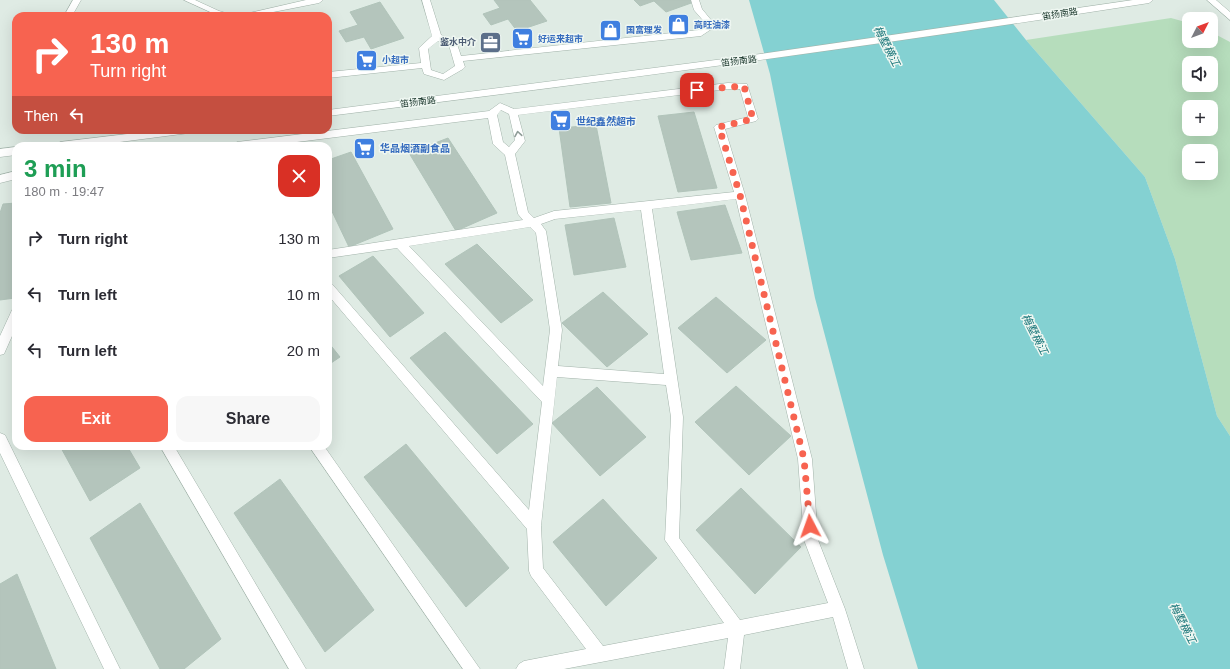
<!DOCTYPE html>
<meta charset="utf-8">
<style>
body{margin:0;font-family:Helvetica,"Noto Sans SC",sans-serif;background:#f7f7f7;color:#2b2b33;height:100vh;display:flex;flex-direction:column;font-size:15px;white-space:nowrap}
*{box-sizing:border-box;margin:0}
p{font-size:13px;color:#7c7c81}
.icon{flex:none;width:22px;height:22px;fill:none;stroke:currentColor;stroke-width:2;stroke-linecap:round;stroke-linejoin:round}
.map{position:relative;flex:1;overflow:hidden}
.panel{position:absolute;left:12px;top:142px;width:320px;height:308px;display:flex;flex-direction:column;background:#fff;border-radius:12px;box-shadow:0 4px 16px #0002}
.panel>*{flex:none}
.top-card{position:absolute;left:12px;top:12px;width:320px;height:122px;border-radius:12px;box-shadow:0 4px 16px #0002;background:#f76350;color:#fff;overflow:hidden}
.needle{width:26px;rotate:48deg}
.fabs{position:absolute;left:1182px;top:12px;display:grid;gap:8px}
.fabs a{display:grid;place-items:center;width:36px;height:36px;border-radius:8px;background:#fff;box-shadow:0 4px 16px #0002;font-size:20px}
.pin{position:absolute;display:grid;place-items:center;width:34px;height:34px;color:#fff;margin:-17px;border-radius:8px;box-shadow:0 2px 6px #0006}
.me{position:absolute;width:44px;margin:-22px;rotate:356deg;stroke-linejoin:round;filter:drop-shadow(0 0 3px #0008)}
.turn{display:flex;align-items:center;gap:14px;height:84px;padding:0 12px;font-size:18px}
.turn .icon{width:52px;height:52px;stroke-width:2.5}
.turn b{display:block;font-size:28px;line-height:34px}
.then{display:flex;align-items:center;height:38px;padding:0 12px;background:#0003;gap:8px;font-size:15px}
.round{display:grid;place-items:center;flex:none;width:42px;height:42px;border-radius:12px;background:#f7f7f7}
.headline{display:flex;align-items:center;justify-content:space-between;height:68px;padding:0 12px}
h1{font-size:24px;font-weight:700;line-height:30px;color:#1e9e55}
.primary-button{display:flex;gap:8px;margin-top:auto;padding:8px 12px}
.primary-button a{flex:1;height:46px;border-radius:12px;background:#f76350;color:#fff;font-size:16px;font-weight:700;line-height:46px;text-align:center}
.primary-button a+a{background:#f7f7f7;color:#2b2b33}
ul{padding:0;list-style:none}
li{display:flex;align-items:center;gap:12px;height:56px;padding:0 12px}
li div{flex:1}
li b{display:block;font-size:15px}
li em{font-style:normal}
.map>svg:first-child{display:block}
.green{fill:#b6ddbc;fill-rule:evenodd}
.water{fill:#84d1d2}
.building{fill:#b4c5bc;stroke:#b1c4ba}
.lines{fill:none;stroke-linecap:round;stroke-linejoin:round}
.minor-casing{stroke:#a2b3aa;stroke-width:1}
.minor{fill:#fff;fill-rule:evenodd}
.oneway{stroke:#8f9d98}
.route{stroke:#f76350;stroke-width:7;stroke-dasharray:0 12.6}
.labels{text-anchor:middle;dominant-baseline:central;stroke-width:3;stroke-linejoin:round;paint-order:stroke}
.far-street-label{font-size:9px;fill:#1f3b30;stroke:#eff7f2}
.far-shop-label{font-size:9px;font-weight:bold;fill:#366cbe;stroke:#eff7f2;text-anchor:start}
.far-service-label{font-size:9px;font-weight:bold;fill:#4e5e75;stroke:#eff7f2;text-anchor:end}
.shop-label{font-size:10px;font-weight:bold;fill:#366cbe;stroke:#eff7f2;text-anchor:start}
.water-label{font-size:11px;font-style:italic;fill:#187578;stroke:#eff7f2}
</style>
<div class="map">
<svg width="1230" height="669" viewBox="0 0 1230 669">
<rect width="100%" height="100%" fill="#dfebe4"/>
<!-- green -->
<path class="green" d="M1171,18L1189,23V41H1211V32L1230,42V436L1217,416L1175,259L1145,177L1026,40ZM1189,63H1211V85H1189ZM1189,107H1211V129H1189ZM1189,151H1211V173H1189Z"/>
<!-- water -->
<polygon class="water" points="749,0 994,0 1026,40 1145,177 1175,259 1217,416 1230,436 1230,669 918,669 883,555 815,298 770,74"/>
<!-- building -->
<g class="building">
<polygon points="494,0 530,0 547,21 517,31 508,19 491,25 483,14 500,8"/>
<polygon points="634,0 691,0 694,2 666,12 654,1 640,6"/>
<polygon points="380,2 404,38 371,49 364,37 346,42 339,31 358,25 350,12"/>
<polygon points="694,112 717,188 678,192 658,116"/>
<polygon points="596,125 611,203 570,207 559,128"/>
<polygon points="448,138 497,213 456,231 409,153"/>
<polygon points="351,152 393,229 349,247 328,203 328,160"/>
<polygon points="16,203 16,296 15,298 0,300 0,213 3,204"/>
<polygon points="725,205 742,253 691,260 677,212"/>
<polygon points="614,218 626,267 574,275 565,225"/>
<polygon points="477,244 533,300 501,323 445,264"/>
<polygon points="373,256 424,313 390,337 339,276"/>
<polygon points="603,292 648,334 607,367 562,323"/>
<polygon points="716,297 766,340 727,373 678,328"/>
<polygon points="445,332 533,424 497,454 410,358"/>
<polygon points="328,342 340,357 328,365"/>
<polygon points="736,386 791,436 749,475 695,422"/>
<polygon points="597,387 646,437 600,476 552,423"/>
<polygon points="406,444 509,568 466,607 364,477"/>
<polygon points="60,446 127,446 140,468 90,501"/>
<polygon points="280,479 374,610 325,652 234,513"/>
<polygon points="741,488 801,547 755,594 696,530"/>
<polygon points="603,499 657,558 606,606 553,542"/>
<polygon points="140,503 221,639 184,669 160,669 90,538"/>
<polygon points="17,574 56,669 0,669 0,584"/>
</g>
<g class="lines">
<defs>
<g id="minor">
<polygon points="73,0 81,0 72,16 64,16"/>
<polygon points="184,0 195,0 219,11 236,16 306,0 323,0 319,3 253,16 219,16"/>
<path d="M422,0H430L441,35L456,41L461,56L699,30L707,25L694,10L691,0H699L702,9L716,26L701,36L463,61L465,67L463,69L444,80L424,74L422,68L328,78V72L421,63L419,48L432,36ZM438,41L449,45L455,66L443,74L431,70L428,49Z"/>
<path d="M1133,0H1153L1149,3C876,46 602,82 328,116V110L739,57Z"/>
<polygon points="1207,0 1216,0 1230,12 1230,20"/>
<path d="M728,83L747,84L758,119L756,121L725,129L745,195L812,459L818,540L845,609L864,669H848L833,617L744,635L740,669H724L728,638L564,669H516L519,664L524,661L586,649L531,576L529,571L527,529L328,295V282L332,284L529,510L542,402L397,248L328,258V250L523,220L518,214L505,155L493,144L488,118L265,146H232L237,142L489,111L500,103L514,109ZM728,89H740L748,117L716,125L714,127L734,192L554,211L534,218L528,212L515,154L525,141L518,115ZM501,110L509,114L515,140L509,147L503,142L497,115ZM736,199L798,459L804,540L828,603L740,620L679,538L683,417L652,209ZM641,210L664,374L558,366L562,330L546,231L541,224L555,219ZM530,227L536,233L550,330L543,386L409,246ZM557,377L666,385L671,417L665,540L724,623L603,646L543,568L541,526Z"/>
<polygon points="161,130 194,130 189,133 89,146 55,146 60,142"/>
<polygon points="16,147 16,155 0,157 0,149"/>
<polygon points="16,171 16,179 0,183 0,175"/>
<polygon points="16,308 16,327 4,354 0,355 0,336 12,310"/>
<polygon points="0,433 5,435 120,669 104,669 0,453"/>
<polygon points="160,446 174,446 306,669 289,669"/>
<polygon points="309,446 324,446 480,669 463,669"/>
</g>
</defs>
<!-- minor casing -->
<use href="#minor" class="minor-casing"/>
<!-- minor -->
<use href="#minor" class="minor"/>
</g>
<!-- one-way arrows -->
<defs><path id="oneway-chevron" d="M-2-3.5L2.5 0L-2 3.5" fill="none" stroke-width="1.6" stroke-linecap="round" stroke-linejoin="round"/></defs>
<use class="oneway" href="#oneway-chevron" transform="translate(518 134) rotate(-99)"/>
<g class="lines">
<!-- route -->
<polyline class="route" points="697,90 744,86 753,119 719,127 740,195 804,459 810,526"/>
</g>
<!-- icons -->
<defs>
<symbol id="shop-square" viewBox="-11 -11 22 22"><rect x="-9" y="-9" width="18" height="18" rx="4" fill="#3f7fe0" stroke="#eff7f2"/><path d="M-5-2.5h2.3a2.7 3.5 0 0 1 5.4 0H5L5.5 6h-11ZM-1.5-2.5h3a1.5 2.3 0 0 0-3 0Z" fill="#fff"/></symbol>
<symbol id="supermarket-square" viewBox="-11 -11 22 22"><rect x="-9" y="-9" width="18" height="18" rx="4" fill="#3f7fe0" stroke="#eff7f2"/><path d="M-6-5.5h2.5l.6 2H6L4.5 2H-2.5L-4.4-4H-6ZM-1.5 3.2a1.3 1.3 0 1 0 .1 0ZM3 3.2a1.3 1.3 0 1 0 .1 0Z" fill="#fff"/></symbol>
<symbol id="office-square" viewBox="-11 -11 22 22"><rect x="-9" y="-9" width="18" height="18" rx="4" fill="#5c6f8a" stroke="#eff7f2"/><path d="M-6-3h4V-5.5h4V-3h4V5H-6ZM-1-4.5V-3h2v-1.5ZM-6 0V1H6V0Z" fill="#fff"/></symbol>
</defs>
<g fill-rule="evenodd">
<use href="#shop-square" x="666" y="12" width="25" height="25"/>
<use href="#shop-square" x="598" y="18" width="25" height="25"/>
<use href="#supermarket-square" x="510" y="26" width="25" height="25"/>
<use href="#office-square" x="478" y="30" width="25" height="25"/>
<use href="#supermarket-square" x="354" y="48" width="25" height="25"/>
<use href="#supermarket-square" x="548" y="108" width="25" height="25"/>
<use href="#supermarket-square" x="352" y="136" width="25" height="25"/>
</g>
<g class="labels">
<!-- far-street labels -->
<g class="far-street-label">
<text transform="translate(1060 14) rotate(-9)">笛扬南路</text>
<text transform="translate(739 61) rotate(-7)">笛扬南路</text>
<text transform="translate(418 102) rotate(-7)">笛扬南路</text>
</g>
<!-- far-shop labels -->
<g class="far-shop-label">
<text x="694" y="25">高旺油漆</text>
<text x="626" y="30">国富理发</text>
<text x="538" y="39">好运来超市</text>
<text x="382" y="60">小超市</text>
</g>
<!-- far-service labels -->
<g class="far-service-label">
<text x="476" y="42">鉴水中介</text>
</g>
<!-- shop labels -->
<g class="shop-label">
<text x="576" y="121">世纪鑫然超市</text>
<text x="380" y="148">华品烟酒副食品</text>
</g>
<!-- water labels -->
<g class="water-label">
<text transform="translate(887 46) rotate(63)">梅墅横江</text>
<text transform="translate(1035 334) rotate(63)">梅墅横江</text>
<text transform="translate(1183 623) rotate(63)">梅墅横江</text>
</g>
</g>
</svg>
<div class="fabs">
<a><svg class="needle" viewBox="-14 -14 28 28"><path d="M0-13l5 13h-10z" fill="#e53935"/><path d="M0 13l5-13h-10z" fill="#7c7c81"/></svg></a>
<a><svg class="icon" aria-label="sound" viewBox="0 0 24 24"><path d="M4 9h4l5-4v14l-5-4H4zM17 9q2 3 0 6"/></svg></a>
<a>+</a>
<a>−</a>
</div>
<div class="pin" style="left:697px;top:90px;background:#d93025"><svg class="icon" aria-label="arrive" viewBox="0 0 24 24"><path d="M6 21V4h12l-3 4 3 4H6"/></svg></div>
<svg class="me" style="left:810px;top:526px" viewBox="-20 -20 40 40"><path d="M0-17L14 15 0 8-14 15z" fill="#f76350" stroke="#fff" stroke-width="4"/></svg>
<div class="top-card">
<div class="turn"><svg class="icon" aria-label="right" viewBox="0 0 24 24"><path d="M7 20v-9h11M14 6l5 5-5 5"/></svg><div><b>130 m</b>Turn right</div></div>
<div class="then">Then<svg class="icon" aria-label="left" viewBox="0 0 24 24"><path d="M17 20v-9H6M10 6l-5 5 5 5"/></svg></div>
</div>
<section class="panel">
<div class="headline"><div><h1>3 min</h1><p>180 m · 19:47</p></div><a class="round" style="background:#d93025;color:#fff"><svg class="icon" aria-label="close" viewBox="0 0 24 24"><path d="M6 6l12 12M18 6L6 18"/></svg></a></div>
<ul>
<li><svg class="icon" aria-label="right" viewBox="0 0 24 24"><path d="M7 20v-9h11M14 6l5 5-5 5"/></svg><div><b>Turn right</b></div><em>130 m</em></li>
<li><svg class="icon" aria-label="left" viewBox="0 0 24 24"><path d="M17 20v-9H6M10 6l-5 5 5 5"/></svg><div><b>Turn left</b></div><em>10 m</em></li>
<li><svg class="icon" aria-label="left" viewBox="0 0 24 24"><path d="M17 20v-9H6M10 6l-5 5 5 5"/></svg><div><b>Turn left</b></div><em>20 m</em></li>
</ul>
<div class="primary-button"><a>Exit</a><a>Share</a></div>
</section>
</div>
